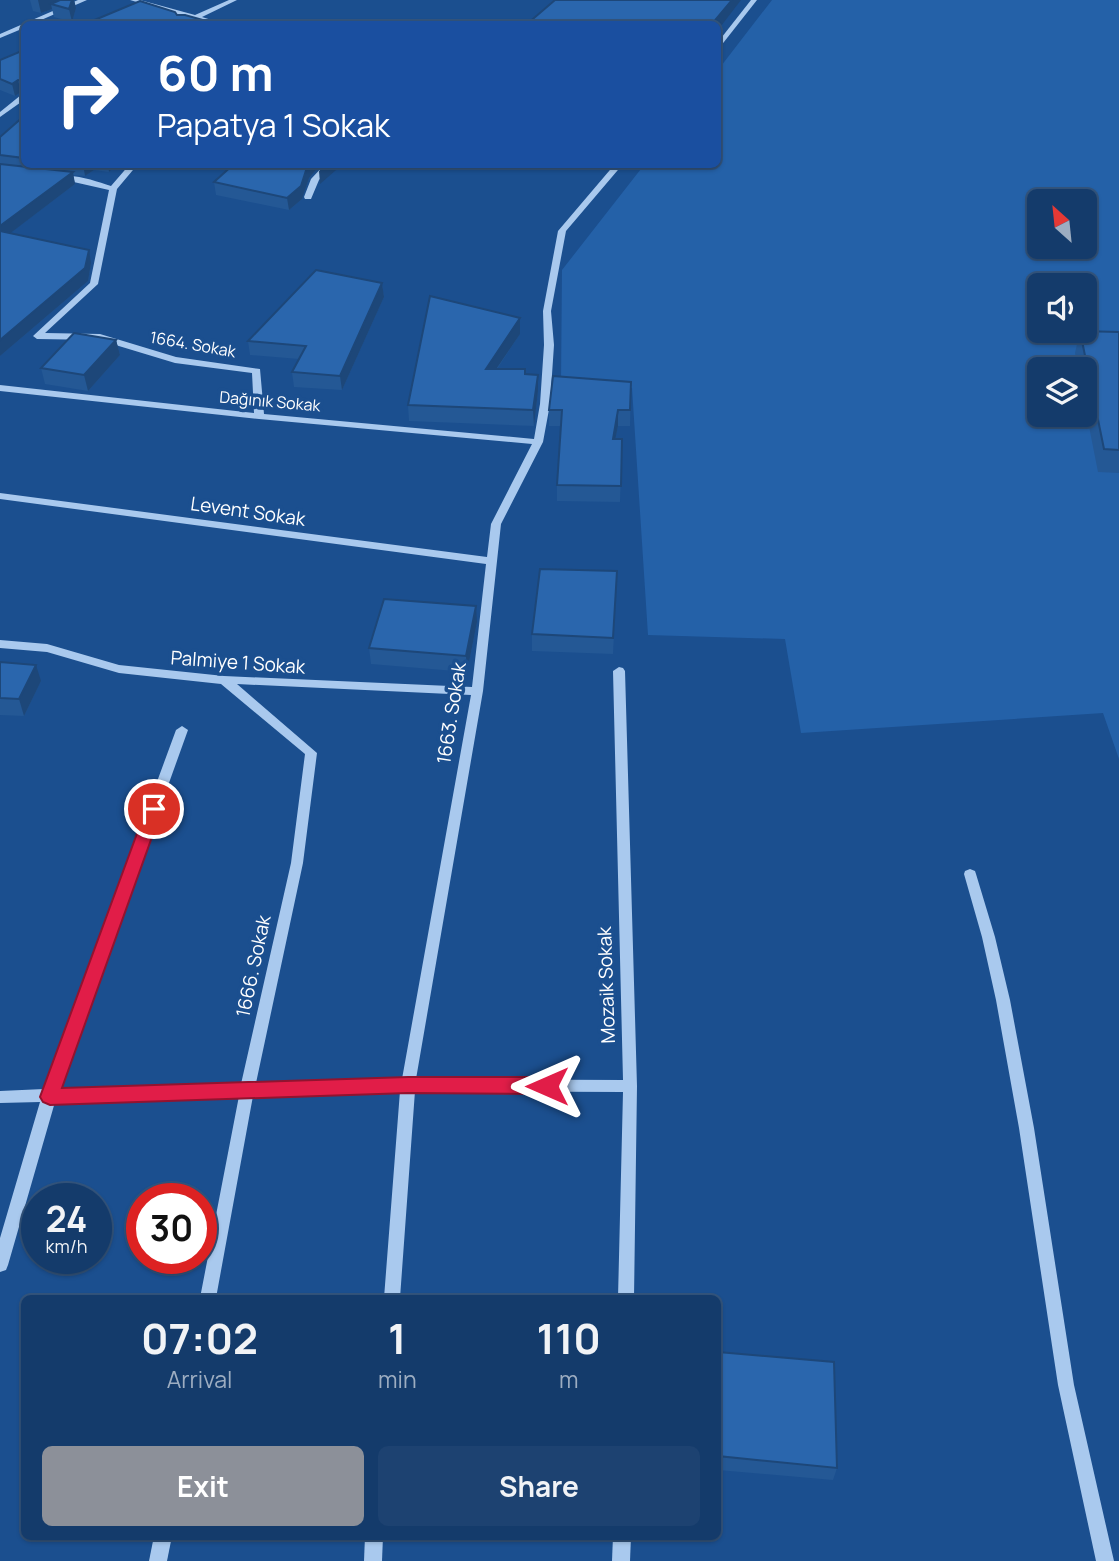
<!DOCTYPE html>
<meta charset="utf-8">
<style>
body{margin:0;font-family:Manrope,sans-serif;background:#1d4271;color:#f1f3f6;height:100vh;display:flex;flex-direction:column;font-size:26px;white-space:nowrap}
*{box-sizing:border-box;margin:0}
p{font-size:23px;color:#9dadc1}
.icon{flex:none;width:38px;height:38px;fill:none;stroke:currentColor;stroke-width:2;stroke-linecap:round;stroke-linejoin:round}
.map{position:relative;flex:1;overflow:hidden}
.side{position:absolute;left:21px;top:1295px;width:700px;height:245px;display:flex;flex-direction:column;background:#143b6b;border-radius:10px;box-shadow:0 2px 5px #0004,0 0 0 2px #33557e}
.side>*{flex:none}
.banner{position:absolute;left:21px;top:21px;width:700px;height:147px;border-radius:10px;box-shadow:0 2px 5px #0004,0 0 0 2px #33557e;background:#1a4fa0;color:#fff;overflow:hidden}
.needle{width:46px;rotate:333deg}
.tools{position:absolute;left:1027px;top:189px;display:grid;gap:14px}
.tools a{display:grid;place-items:center;width:70px;height:70px;border-radius:10px;background:#143b6b;box-shadow:0 2px 5px #0004,0 0 0 2px #33557e;font-size:35px}
.speed{position:absolute;left:21px;top:1183px;display:flex;gap:14px;font-size:35px;font-weight:700;text-align:center}
.speed>*{display:grid;place-content:center;width:91px;height:91px;border-radius:50%;background:#143b6b;box-shadow:0 2px 5px #0004,0 0 0 2px #33557e;line-height:1}
.speed small{font-size:18px;font-weight:400}
.speed .limit{border:10px solid #d22;background:#fff;color:#111}
.pin{position:absolute;display:grid;place-items:center;width:60px;height:60px;color:#fff;margin:-30px;border:4px solid #fff;border-radius:50%;box-shadow:0 2px 7px #0007}
.me{position:absolute;width:77px;margin:-38px;rotate:270deg;stroke-linejoin:round;filter:drop-shadow(0 0 5px #0008)}
.turn{display:flex;align-items:center;gap:24px;height:147px;padding:0 21px;font-size:32px}
.turn .icon{width:91px;height:91px;stroke-width:2.5}
.turn b{display:block;font-size:49px;line-height:60px}
.eta{display:flex;justify-content:space-evenly;align-items:center;height:119px;text-align:center}
.eta b{font-size:42px;font-weight:700;line-height:49px}
.primary-button{display:flex;gap:14px;margin-top:auto;padding:14px 21px}
.primary-button a{flex:1;height:80px;border-radius:10px;background:#8c9099;color:#fff;font-size:28px;font-weight:700;line-height:80px;text-align:center}
.primary-button a+a{background:#1d4271;color:#f1f3f6}
.map>svg:first-child{display:block}
.green{fill:#2461a8;fill-rule:evenodd}
.lines{fill:none;stroke-linecap:round;stroke-linejoin:round}
.minor{fill:#a9c9ee;fill-rule:evenodd}
.wall{fill:#245895}
.shaded-wall{fill:#1d4779}
.building{fill:#2a66ad;stroke:#1d4779;stroke-width:2}
.route{fill:#e11d48;stroke:#92132f;stroke-width:2}
.labels{text-anchor:middle;dominant-baseline:central;stroke-width:7;stroke-linejoin:round;paint-order:stroke}
.far-street-label{font-size:16px;fill:#fff;stroke:#1b4f8f}
.street-label{font-size:19px;fill:#fff;stroke:#1b4f8f}
</style>
<div class="map">
<svg width="1119" height="1561" viewBox="0 0 1119 1561">
<rect width="100%" height="100%" fill="#1b4f8f"/>
<!-- green -->
<path class="green" d="M772,0H1119V759L1103,713L801,733L785,639L648,635L632,388L561,383L562,270L644,165L718,164V70ZM1040,201H1085V247H1040ZM1040,285H1085V331H1040ZM1040,369H1085V415H1040Z"/>
<g class="lines">
<!-- minor -->
<g class="minor">
<polygon points="78,0 87,0 32,24 24,24 24,28 0,38 0,34"/>
<polygon points="130,0 140,0 195,15 229,0 237,0 202,17 221,23 222,24 213,24 197,20 186,24 179,24 190,18"/>
<polygon points="751,0 757,0 720,47 718,48 718,42"/>
<polygon points="21,95 24,95 24,100 0,117 0,112"/>
<path d="M130,164H138L117,189L98,284L45,333L100,334L176,357L260,369L264,414L534,439L540,404L544,345L543,311L558,231L615,164H623L566,231L551,311L554,345L550,404L543,442L501,524L483,691L416,1079L623,1080L613,671L619,667L623,668L625,671L637,1086L634,1298H618L623,1092L415,1091L400,1298H384L400,1091L253,1096L216,1298H200L239,1096L55,1102L8,1265L6,1270L0,1272V1238L40,1102L0,1103V1091L44,1089L176,730L182,726L188,730L59,1089L241,1084L291,863L305,754L221,684L119,673L47,652L0,648V640L47,644L119,665L224,676L472,687L486,564L0,499V493L487,557L491,524L532,444L259,419L0,391V385L254,413L252,373L175,363L99,340L37,339L33,336L90,283L109,190L56,178C72,172 95,181 111,186ZM237,684L471,695L402,1079L256,1083L303,863L317,753Z"/>
<polygon points="325,164 333,164 319,180 311,199 305,199 304,197 311,179"/>
<polygon points="970,869 975,871 976,874 995,937 1010,1000 1034,1128 1074,1385 1114,1561 1096,1561 1058,1385 1019,1128 996,1000 982,937 964,874 965,871"/>
<polygon points="154,1536 172,1536 167,1561 149,1561"/>
<polygon points="365,1536 383,1536 382,1561 364,1561"/>
<polygon points="613,1536 631,1536 630,1561 612,1561"/>
</g>
</g>
<!-- wall -->
<g class="wall">
<polygon points="30,0 74,0 76,8 72,22 54,17 52,9 41,13 33,11"/>
<polygon points="24,50 24,94 24,93 21,92 15,96 0,90 0,60"/>
<polygon points="24,116 24,164 117,164 109,172 94,170 85,176 73,175 75,184 10,233 91,263 88,281 0,356 0,137"/>
<polygon points="192,164 321,164 309,178 302,199 289,210 216,195 214,182 229,169"/>
<polygon points="382,283 384,297 342,390 294,387 292,372 299,359 250,355 248,341"/>
<polygon points="1080,331 1119,332 1119,473 1098,472 1085,406 1085,369 1078,369 1075,353"/>
<polygon points="520,334 497,369 525,374 538,375 538,391 534,426 409,421 408,405"/>
<polygon points="116,340 120,355 88,391 45,384 41,368"/>
<polygon points="631,382 630,426 618,426 615,439 622,439 620,502 557,501 557,485 561,426 549,426 549,410"/>
<polygon points="617,571 613,654 532,651 532,634"/>
<polygon points="477,622 467,672 371,664 369,648"/>
<polygon points="0,662 41,681 24,716 0,715"/>
<polygon points="718,1352 837,1468 833,1480 718,1470"/>
</g>
<!-- shaded-wall -->
<g class="shaded-wall">
<polygon points="38,0 74,0 76,8 72,22 69,9 51,4 52,9 41,13"/>
<polygon points="732,0 741,0 718,30 718,24 712,24"/>
<polygon points="18,80 21,92 15,96 12,84"/>
<polygon points="83,164 93,164 94,170 85,176"/>
<polygon points="108,164 117,164 109,172"/>
<polygon points="308,164 321,164 309,178 302,199 289,210 287,198"/>
<polygon points="327,164 343,164 320,184 319,171"/>
<polygon points="73,172 75,184 0,241 0,226"/>
<polygon points="89,250 91,263 88,281 0,356 0,340"/>
<polygon points="382,283 384,297 342,390 340,376"/>
<polygon points="520,318 520,334 486,384 486,369"/>
<polygon points="116,340 120,355 88,391 84,375"/>
<polygon points="538,375 538,391 534,426 533,410"/>
<polygon points="618,410 618,426 612,455 613,439"/>
<polygon points="476,606 477,622 467,672 466,656"/>
<polygon points="36,665 41,681 24,716 19,699"/>
</g>
<!-- building -->
<g class="building">
<polygon points="60,0 72,0 69,9 51,4"/>
<polygon points="555,0 732,0 712,24 527,24"/>
<polygon points="140,1 175,12 177,15 185,15 217,24 85,24"/>
<polygon points="24,50 24,90 23,89 23,81 18,80 12,84 0,79 0,60"/>
<polygon points="24,116 24,158 0,155 0,137"/>
<polygon points="0,164 73,172 0,226"/>
<polygon points="234,164 308,164 301,186 287,198 214,182"/>
<polygon points="0,231 89,250 85,268 0,340"/>
<polygon points="316,270 382,283 340,376 292,372 306,346 248,341"/>
<polygon points="430,296 520,318 486,369 525,369 525,374 538,375 533,410 408,405"/>
<polygon points="1080,331 1119,332 1119,450 1104,449"/>
<polygon points="74,333 116,340 84,375 41,368"/>
<polygon points="553,376 631,382 630,410 618,410 613,439 622,439 621,486 557,485 562,410 549,410"/>
<polygon points="540,569 617,571 613,638 532,634"/>
<polygon points="384,599 476,606 466,656 369,648"/>
<polygon points="0,662 36,665 19,699 0,698"/>
<polygon points="718,1352 834,1362 837,1468 718,1456"/>
</g>
<!-- route -->
<polygon class="route" points="154,803 162,809 62,1088 408,1077 547,1077 553,1080 556,1086 553,1091 547,1094 408,1093 50,1105 43,1102 40,1097 146,809"/>
<g class="labels">
<!-- far-street labels -->
<g class="far-street-label">
<text transform="translate(193 344) rotate(10)">1664. Sokak</text>
<text transform="translate(270 401) rotate(5)">Dağınık Sokak</text>
</g>
<!-- street labels -->
<g class="street-label">
<text transform="translate(248 511) rotate(8)">Levent Sokak</text>
<text transform="translate(238 662) rotate(4)">Palmiye 1 Sokak</text>
<text transform="translate(451 713) rotate(-81)">1663. Sokak</text>
<text transform="translate(253 966) rotate(-78)">1666. Sokak</text>
<text transform="translate(606 985) rotate(-92)">Mozaik Sokak</text>
</g>
</g>
</svg>
<div class="tools">
<a><svg class="needle" viewBox="-14 -14 28 28"><path d="M0-13l5 13h-10z" fill="#e53935"/><path d="M0 13l5-13h-10z" fill="#9dadc1"/></svg></a>
<a><svg class="icon" aria-label="sound" viewBox="0 0 24 24"><path d="M4 9h4l5-4v14l-5-4H4zM17 9q2 3 0 6"/></svg></a>
<a><svg class="icon" aria-label="layers" viewBox="0 0 24 24"><path d="M12 4l9 5-9 5-9-5zM3 14l9 5 9-5"/></svg></a>
</div>
<div class="speed"><div>24<small>km/h</small></div><div class="limit">30</div></div>
<div class="pin" style="left:154px;top:809px;background:#d93025"><svg class="icon" aria-label="arrive" viewBox="0 0 24 24"><path d="M6 21V4h12l-3 4 3 4H6"/></svg></div>
<svg class="me" style="left:547px;top:1086px" viewBox="-20 -20 40 40"><path d="M0-17L14 15 0 8-14 15z" fill="#e11d48" stroke="#fff" stroke-width="4"/></svg>
<div class="banner">
<div class="turn"><svg class="icon" aria-label="right" viewBox="0 0 24 24"><path d="M7 20v-9h11M14 6l5 5-5 5"/></svg><div><b>60 m</b>Papatya 1 Sokak</div></div>
</div>
<section class="side">
<div class="eta">
<div><b>07:02</b><p>Arrival</p></div>
<div><b>1</b><p>min</p></div>
<div><b>110</b><p>m</p></div>
</div>
<div class="primary-button"><a>Exit</a><a>Share</a></div>
</section>
</div>
